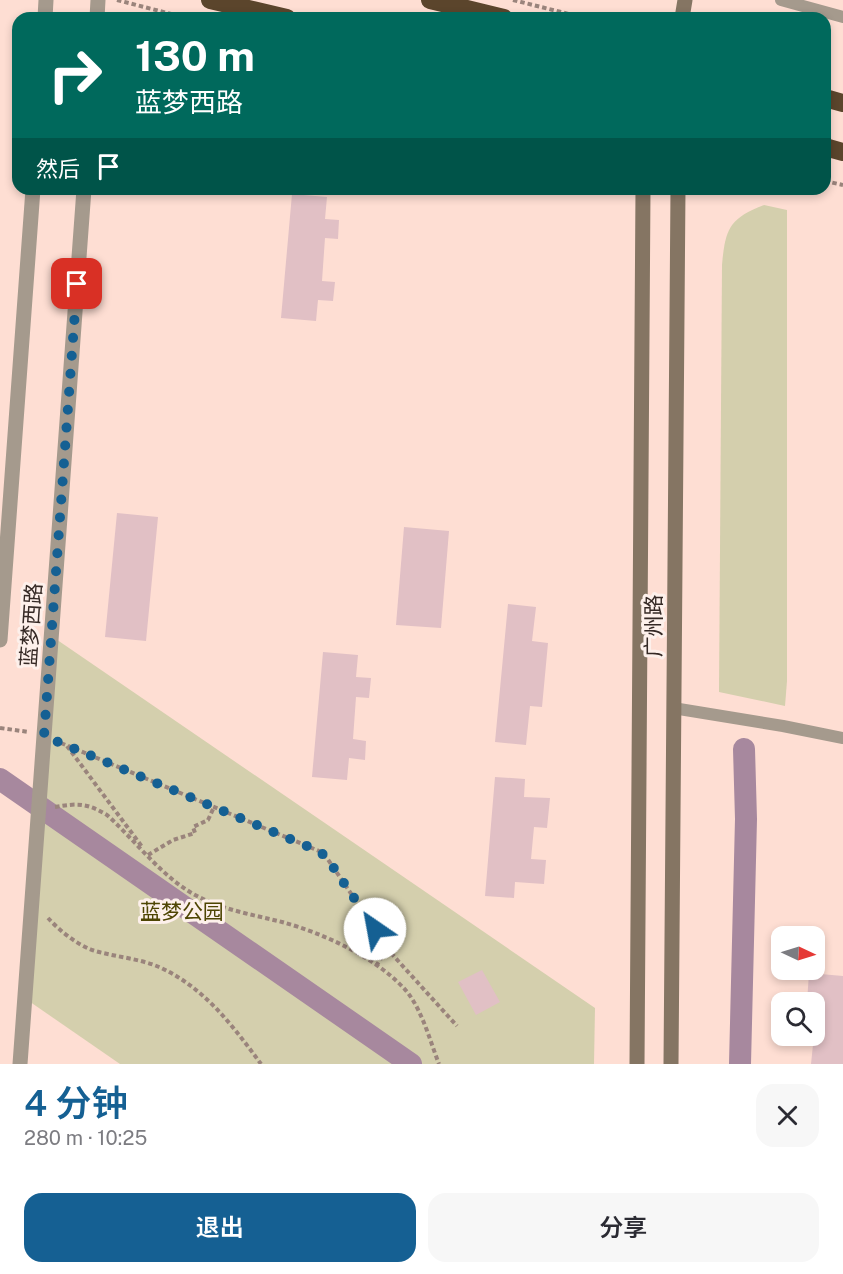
<!DOCTYPE html>
<html lang="zh">
<meta charset="utf-8">
<style>
body{margin:0;font-family:"Public Sans","Noto Sans SC",sans-serif;background:#f7f7f7;color:#2b2b33;height:100vh;display:flex;flex-direction:column;font-size:22px;white-space:nowrap}
*{box-sizing:border-box;margin:0}
p{font-size:20px;color:#7c7c81}
.icon{flex:none;width:33px;height:33px;fill:none;stroke:currentColor;stroke-width:2;stroke-linecap:round;stroke-linejoin:round}
.map{position:relative;height:1064px;overflow:hidden}
.drawer{display:flex;flex-direction:column;background:#fff;flex:1}
.drawer>*{flex:none}
.top-card{position:absolute;left:12px;top:12px;width:819px;height:183px;border-radius:18px;box-shadow:0 3px 9px #0003;background:#00695c;color:#fff;overflow:hidden}
.needle{width:39px;rotate:94deg}
.buttons{position:absolute;left:771px;top:926px;display:grid;gap:12px}
.buttons a{display:grid;place-items:center;width:54px;height:54px;border-radius:12px;background:#fff;box-shadow:0 3px 9px #0003;font-size:30px}
.pin{position:absolute;display:grid;place-items:center;width:51px;height:51px;color:#fff;margin:-26px;border-radius:12px;box-shadow:0 3px 9px #0006}
.me{position:absolute;width:66px;margin:-33px;rotate:327deg;stroke-linejoin:round;filter:drop-shadow(0 0 4px #0008)}
.turn{display:flex;align-items:center;gap:21px;height:126px;padding:0 24px;font-size:27px}
.turn .icon{width:78px;height:78px;stroke-width:2.5}
.turn b{display:block;font-size:42px;line-height:51px}
.then{display:flex;align-items:center;height:57px;padding:0 24px;background:#0003;gap:12px;font-size:22px}
.round{display:grid;place-items:center;flex:none;width:63px;height:63px;border-radius:18px;background:#f7f7f7}
.overview{display:flex;align-items:center;justify-content:space-between;height:102px;padding:0 24px}
h1{font-size:36px;font-weight:600;line-height:45px;color:#156093}
.action{display:flex;gap:12px;margin-top:auto;padding:12px 24px}
.action a{flex:1;height:69px;border-radius:18px;background:#156093;color:#fff;font-size:24px;font-weight:600;line-height:69px;text-align:center}
.action a+a{background:#f7f7f7;color:#2b2b33}
.map>svg:first-child{display:block}
.green{fill:#d4cfad}
.lines{fill:none;stroke-linecap:round;stroke-linejoin:round}
.canal{stroke:#a7889e;stroke-width:22}
.building{fill:#e1c0c5}
.path{stroke:#9a847c;stroke-width:4;stroke-dasharray:4.5 3;stroke-linecap:butt}
.lane{stroke:#a59a8d;stroke-width:12}
.street{stroke:#a59a8d;stroke-width:15}
.secondary{stroke:#857563;stroke-width:15}
.highway{stroke:#5b452c;stroke-width:18}
.route{stroke:#156093;stroke-width:10;stroke-dasharray:0 18}
.labels{text-anchor:middle;dominant-baseline:central;stroke-width:6;stroke-linejoin:round;paint-order:stroke}
.street-label{font-size:21px;fill:#352925;stroke:#fdf0eb}
.park-label{font-size:21px;fill:#4e4503;stroke:#fdf0eb}
</style>
<div class="map">
<svg width="843" height="1064" viewBox="0 0 843 1064">
<rect width="100%" height="100%" fill="#feded3"/>
<!-- green -->
<g class="green">
<path d="M764,205L787,210V681L785,706L719,692L722,265C725,230 729,218 764,205Z"/>
<polygon points="50,635 595,1008 594,1064 120,1064 23,997"/>
</g>
<g class="lines">
<!-- canal -->
<g class="canal">
<polyline points="0,779 411,1064"/>
<polyline points="740,1064 746,819 744,749"/>
</g>
</g>
<!-- building -->
<g class="building">
<polygon points="292,194 327,197 325,219 339,220 338,239 325,238 322,281 335,282 333,301 318,300 316,321 281,318"/>
<polygon points="117,513 158,517 146,641 105,637"/>
<polygon points="404,527 449,531 441,628 396,625"/>
<polygon points="508,604 536,607 532,641 548,643 542,707 530,706 526,745 495,742"/>
<polygon points="323,652 358,655 356,677 371,678 369,698 356,697 353,739 366,741 365,760 349,758 347,780 312,777"/>
<polygon points="495,777 525,779 524,797 550,798 547,828 534,827 531,859 546,860 544,884 515,882 514,898 485,896"/>
<polygon points="482,970 500,1002 476,1015 458,982"/>
<polygon points="809,973 843,976 843,1064 811,1064 814,1035 814,1002 807,1002"/>
</g>
<g class="lines">
<!-- path -->
<g class="path">
<polyline points="117,0 187,18"/>
<polyline points="513,0 585,18"/>
<polyline points="825,181 843,185"/>
<polyline points="0,728 29,732"/>
<polyline points="61,743 319,851 327,858 391,953 457,1026"/>
<polyline points="67,746 143,848"/>
<path d="M55,807C78,803 87,803 107,815C137,842 163,879 199,897C224,910 254,915 282,922C323,933 380,959 408,993C423,1013 430,1041 439,1064"/>
<polyline points="148,855 173,840 195,833 193,827 208,820 214,807"/>
<path d="M48,918C59,930 76,944 92,950C114,957 138,958 159,967C204,987 233,1026 261,1064"/>
<polyline points="376,966 388,948"/>
</g>
<!-- lane -->
<g class="lane">
<polyline points="781,0 843,17"/>
<polyline points="673,708 783,726 843,738"/>
</g>
<!-- street -->
<g class="street">
<polyline points="45,18 46,0"/>
<polyline points="97,18 98,0"/>
<polyline points="0,640 33,189"/>
<polyline points="20,1064 84,189"/>
</g>
<!-- secondary -->
<g class="secondary">
<polyline points="682,18 685,0"/>
<polyline points="637,1064 643,189"/>
<polyline points="671,1064 678,189"/>
</g>
<!-- highway -->
<g class="highway">
<polyline points="210,0 287,18"/>
<polyline points="430,0 504,18"/>
<polyline points="825,98 843,103"/>
<polyline points="825,147 843,152"/>
</g>
</g>
<g class="lines">
<!-- route -->
<polyline class="route" points="77,284 44,736 319,851 327,858 375,929"/>
</g>
<g class="labels">
<!-- street labels -->
<g class="street-label">
<text transform="translate(31 625) rotate(-86)">蓝梦西路</text>
<text transform="translate(653 626) rotate(-90)">广州路</text>
</g>
<!-- park labels -->
<g class="park-label">
<text x="182" y="911">蓝梦公园</text>
</g>
</g>
</svg>
<div class="buttons">
<a><svg class="needle" viewBox="-14 -14 28 28"><path d="M0-13l5 13h-10z" fill="#e53935"/><path d="M0 13l5-13h-10z" fill="#7c7c81"/></svg></a>
<a><svg class="icon" aria-label="search" viewBox="0 0 24 24"><circle cx="10" cy="10" r="6"/><path d="M15 15l6 6"/></svg></a>
</div>
<div class="pin" style="left:77px;top:284px;background:#d93025"><svg class="icon" aria-label="arrive" viewBox="0 0 24 24"><path d="M6 21V4h12l-3 4 3 4H6"/></svg></div>
<svg class="me" style="left:375px;top:929px" viewBox="-20 -20 40 40"><circle r="19" fill="#fff"/><path d="M0-13L10 11 0 6-10 11z" fill="#156093"/></svg>
<div class="top-card">
<div class="turn"><svg class="icon" aria-label="right" viewBox="0 0 24 24"><path d="M7 20v-9h11M14 6l5 5-5 5"/></svg><div><b>130 m</b>蓝梦西路</div></div>
<div class="then">然后<svg class="icon" aria-label="arrive" viewBox="0 0 24 24"><path d="M6 21V4h12l-3 4 3 4H6"/></svg></div>
</div>
</div>
<section class="drawer">
<div class="overview"><div><h1>4 分钟</h1><p>280 m · 10:25</p></div><a class="round"><svg class="icon" aria-label="close" viewBox="0 0 24 24"><path d="M6 6l12 12M18 6L6 18"/></svg></a></div>
<div class="action"><a>退出</a><a>分享</a></div>
</section>
